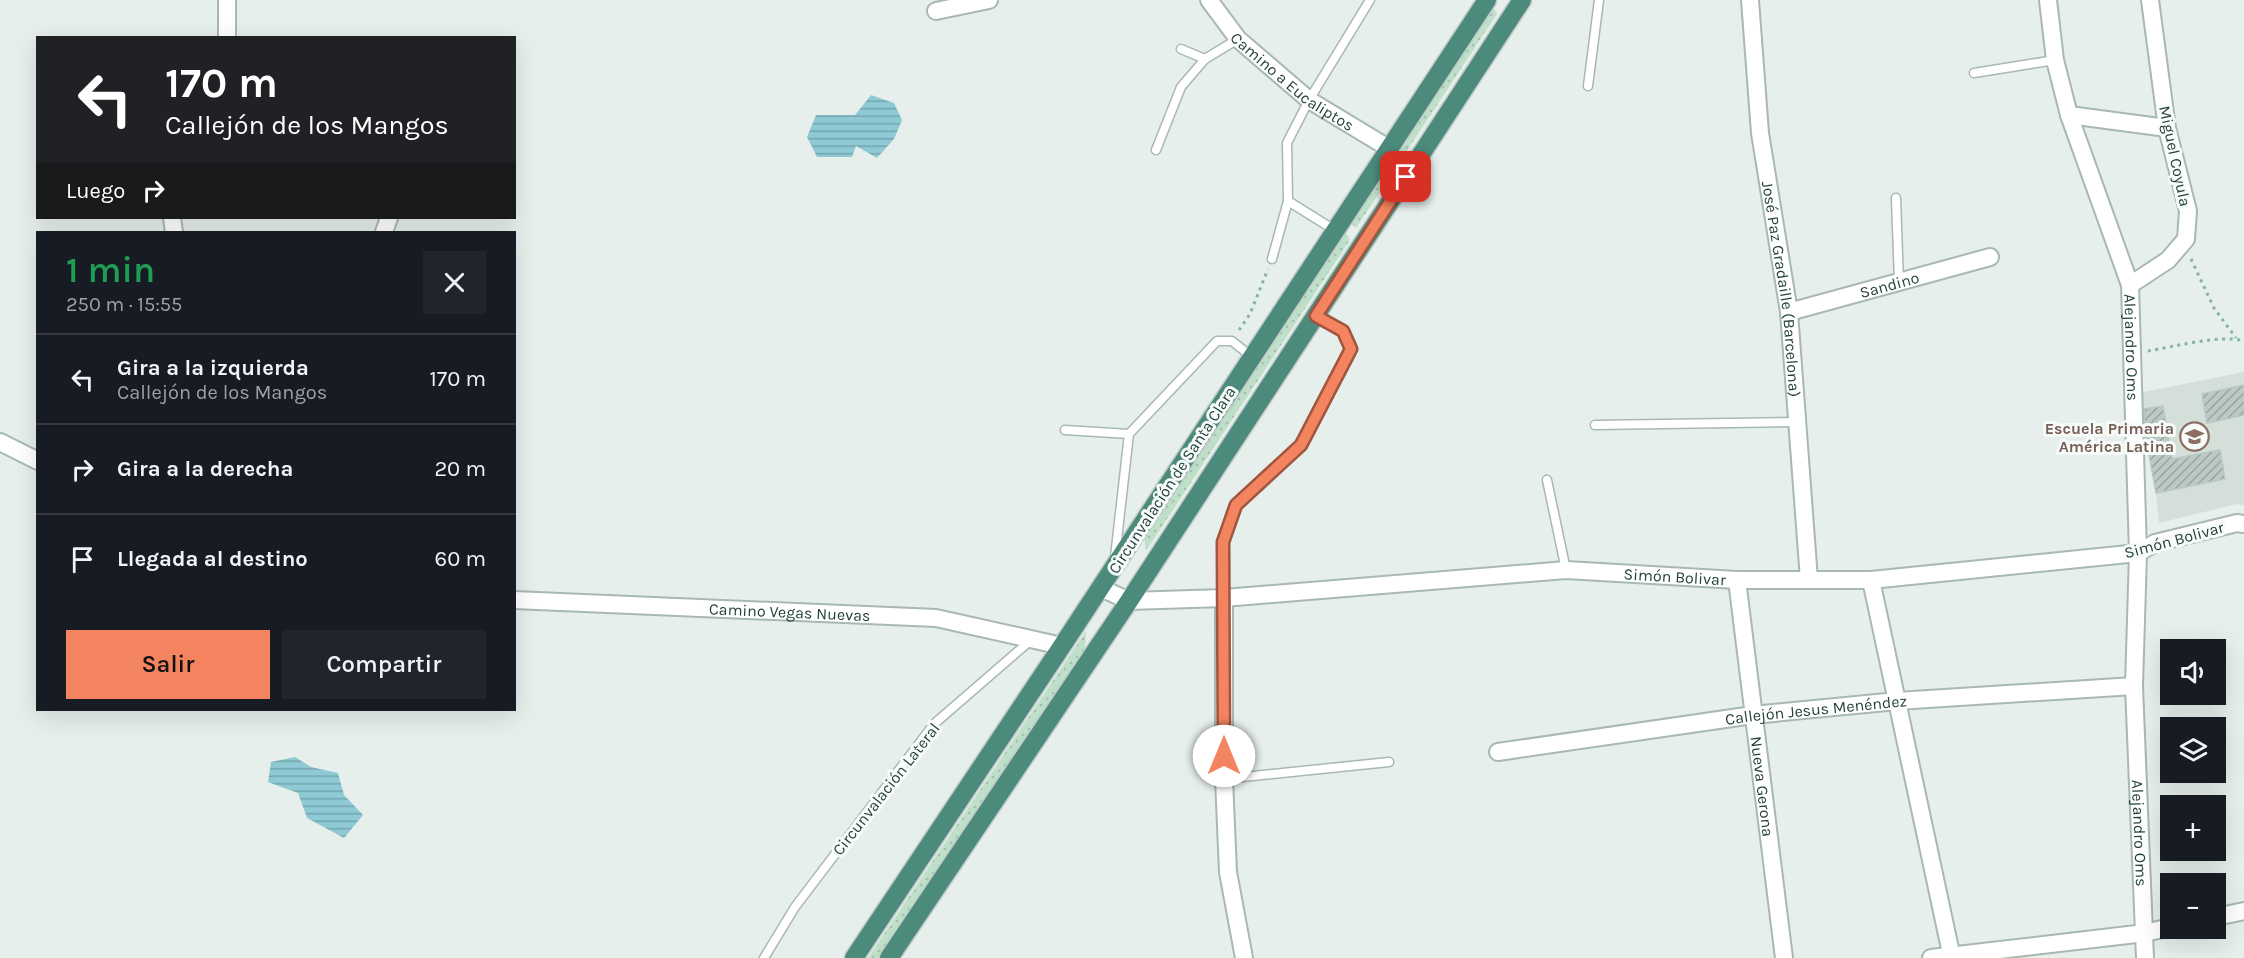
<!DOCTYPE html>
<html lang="es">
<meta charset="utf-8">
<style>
body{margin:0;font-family:Karla,sans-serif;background:#20242c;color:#f1f3f6;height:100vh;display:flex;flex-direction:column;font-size:22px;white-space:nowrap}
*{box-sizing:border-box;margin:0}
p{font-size:20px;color:#9ea1a6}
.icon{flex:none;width:33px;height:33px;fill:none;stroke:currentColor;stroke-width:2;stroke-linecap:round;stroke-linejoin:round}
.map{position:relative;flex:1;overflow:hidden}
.side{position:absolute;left:36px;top:231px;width:480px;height:480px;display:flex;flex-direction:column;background:#171b24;border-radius:0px;box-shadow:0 6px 24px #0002}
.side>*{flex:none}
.hud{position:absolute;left:36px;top:36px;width:480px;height:183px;border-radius:0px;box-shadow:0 6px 24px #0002;background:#202124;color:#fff;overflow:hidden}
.controls{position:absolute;left:2160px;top:639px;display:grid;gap:12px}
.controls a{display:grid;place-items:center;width:66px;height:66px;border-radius:0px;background:#171b24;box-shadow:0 6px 24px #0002;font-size:30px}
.pin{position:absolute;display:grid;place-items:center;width:51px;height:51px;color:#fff;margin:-26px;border-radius:12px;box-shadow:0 3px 9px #0006}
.me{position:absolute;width:66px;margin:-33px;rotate:0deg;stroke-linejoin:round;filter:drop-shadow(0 0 4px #0008)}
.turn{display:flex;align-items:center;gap:21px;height:126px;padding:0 30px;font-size:27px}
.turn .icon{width:78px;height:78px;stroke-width:2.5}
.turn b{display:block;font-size:42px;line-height:51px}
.then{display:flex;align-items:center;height:57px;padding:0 30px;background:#0003;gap:12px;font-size:22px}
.round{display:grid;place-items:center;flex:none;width:63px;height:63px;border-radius:0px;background:#20242c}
.overview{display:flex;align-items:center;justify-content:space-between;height:102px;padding:0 30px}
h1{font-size:36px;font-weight:600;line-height:45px;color:#1e9e55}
.action{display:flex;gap:12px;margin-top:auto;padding:12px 30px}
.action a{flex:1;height:69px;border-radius:0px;background:#f4845f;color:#111;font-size:24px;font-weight:600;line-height:69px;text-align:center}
.action a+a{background:#20242c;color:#f1f3f6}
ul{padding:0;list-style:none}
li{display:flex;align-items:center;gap:18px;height:90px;padding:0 30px;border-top:2px solid #363941}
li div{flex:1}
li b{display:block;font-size:22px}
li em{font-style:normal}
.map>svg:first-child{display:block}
.built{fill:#d4dfda}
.grass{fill:url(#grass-dots)}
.water{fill:url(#water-rules)}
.building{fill:url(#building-hatch);stroke:#b8c9c2;stroke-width:1.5}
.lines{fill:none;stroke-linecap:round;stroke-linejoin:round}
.service-casing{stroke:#a8b8b2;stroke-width:11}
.minor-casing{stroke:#a8b8b2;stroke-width:20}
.trunk-casing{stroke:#c2cac8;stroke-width:21}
.path{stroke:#86b3a5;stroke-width:3;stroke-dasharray:3 4.5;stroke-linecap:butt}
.service{stroke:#fff;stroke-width:8}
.minor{stroke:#fff;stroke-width:16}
.trunk{stroke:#4c8a7c;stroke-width:18}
.route-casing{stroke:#9f563e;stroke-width:15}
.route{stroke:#f4845f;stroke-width:10}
.labels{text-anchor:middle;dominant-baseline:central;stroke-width:6;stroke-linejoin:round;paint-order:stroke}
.street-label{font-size:16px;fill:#24423a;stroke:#f7fbf9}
.education-label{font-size:16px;font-weight:bold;fill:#785e54;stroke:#f7fbf9;text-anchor:end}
</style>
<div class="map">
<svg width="2244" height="958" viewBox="0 0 2244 958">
<defs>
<pattern id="grass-dots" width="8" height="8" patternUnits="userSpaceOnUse" patternTransform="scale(1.5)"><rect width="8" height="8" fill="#bfe0c8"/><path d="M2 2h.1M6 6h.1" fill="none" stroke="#a4c1ad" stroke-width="1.8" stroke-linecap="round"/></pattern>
<pattern id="water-rules" width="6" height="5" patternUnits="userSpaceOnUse" patternTransform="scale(1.5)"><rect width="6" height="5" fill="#8ec9d4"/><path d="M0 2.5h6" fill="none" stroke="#74a5ad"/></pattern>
<pattern id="building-hatch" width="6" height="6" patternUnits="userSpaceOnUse" patternTransform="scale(1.5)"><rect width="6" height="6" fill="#bbcac4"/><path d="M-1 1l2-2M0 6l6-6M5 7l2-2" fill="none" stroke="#98a6a0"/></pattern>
</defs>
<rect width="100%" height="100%" fill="#e6efeb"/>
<!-- built -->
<polygon class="built" points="2244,372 2244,505 2237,504 2159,523 2156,493 2139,393"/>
<!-- grass -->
<g class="grass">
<polygon points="1493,7 1497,14 1356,228 1351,223 1435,90"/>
<polygon points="1346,233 1350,240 1146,551 1144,535 1287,322 1333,248"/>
<polygon points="1086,631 1085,648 879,958 868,958"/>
</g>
<!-- water -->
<g class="water">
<polygon points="871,95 894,103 902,120 894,139 877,158 856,146 852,157 817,157 807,137 816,115 855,115"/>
<polygon points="295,757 311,767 338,773 344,795 363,815 344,838 307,818 298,793 268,782 271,762"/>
</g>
<!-- building -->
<g class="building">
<polygon points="2244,385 2244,415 2207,423 2202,394"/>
<polygon points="2163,406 2172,459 2220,450 2225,479 2156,493 2145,433 2144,409"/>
</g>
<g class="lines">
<defs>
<g id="service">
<polyline points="1181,49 1205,59 1238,39"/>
<polyline points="1974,73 2055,60"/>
<polyline points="1588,86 1599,0"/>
<polyline points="1156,150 1181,87 1205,59"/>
<polyline points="1896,198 1899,282"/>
<polyline points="1288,201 1336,231"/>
<polyline points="1272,259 1288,201 1287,143 1309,100 1370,0"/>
<polyline points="1595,425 1797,422"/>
<polyline points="1065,430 1129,434"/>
<polyline points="1547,480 1566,570"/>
<polyline points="1115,557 1129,434 1217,341 1232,341 1252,357"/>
<polyline points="1224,598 1223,542 1236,505 1301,445 1351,349 1343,331 1316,316"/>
<polyline points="1224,779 1389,762"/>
<polyline points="764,958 795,907 934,724 1031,640"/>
</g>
<g id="minor">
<path id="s1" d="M1209,0L1238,39L1309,100L1390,149"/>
<path id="s2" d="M1750,0L1760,133L1789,312L1809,580"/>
<path id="s3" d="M2048,0L2055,60L2069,115L2130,285L2138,553L2134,686L2145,958"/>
<polyline points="936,11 989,0"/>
<polyline points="227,38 227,0"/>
<polyline points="2069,115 2167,128"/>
<polyline points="172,218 174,232"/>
<polyline points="384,232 389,218"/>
<polyline points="2130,285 2168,260 2186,239 2188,211 2167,128 2150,0"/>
<path id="s4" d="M1789,312L1990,257"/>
<polyline points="0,442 38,461"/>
<path id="s5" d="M1737,580L1784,958"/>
<polyline points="1871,580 1952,958"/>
<path id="s6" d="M1101,588L1129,601L1224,598L1566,570L1737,580H1871L2138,553L2155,543L2237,523L2244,524"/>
<polyline points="1224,598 1224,779 1228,872 1244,958"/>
<path id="s7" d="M514,600L936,618L1062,646"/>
<path id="s8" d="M1498,752L1753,715L1897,701L2134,686"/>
<polyline points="2216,917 2244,911"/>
<polyline points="1931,958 2145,933 2170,927"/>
</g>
<g id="trunk">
<polyline points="854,958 1062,646 1487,0"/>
<polyline points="889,958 1129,601 1522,0"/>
</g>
</defs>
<!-- service casing -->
<use href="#service" class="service-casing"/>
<!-- minor casing -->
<use href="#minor" class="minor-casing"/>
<!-- trunk casing -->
<use href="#trunk" class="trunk-casing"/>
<!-- path -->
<g class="path">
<polyline points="2191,259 2214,308 2236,338"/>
<polyline points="1239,330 1250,314 1268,269"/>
<path d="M2148,351C2172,347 2222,334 2244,341"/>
</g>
<!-- service -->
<use href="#service" class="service"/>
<!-- minor -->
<use href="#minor" class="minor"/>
<!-- trunk -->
<use href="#trunk" class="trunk"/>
</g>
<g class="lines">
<defs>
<polyline id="route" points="1224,756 1223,542 1236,505 1301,445 1351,349 1343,331 1316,316 1406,177"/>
</defs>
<!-- route casing -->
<use href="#route" class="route-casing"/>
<!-- route -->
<use href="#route" class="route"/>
</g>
<!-- icons -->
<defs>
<symbol id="school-ring" viewBox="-11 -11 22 22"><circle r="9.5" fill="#f7fbf9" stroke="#8d6e63" stroke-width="1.5"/><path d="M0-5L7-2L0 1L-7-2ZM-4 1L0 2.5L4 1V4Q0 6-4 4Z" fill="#8d6e63"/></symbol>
</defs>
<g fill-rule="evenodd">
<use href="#school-ring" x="2178" y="420" width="33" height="33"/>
</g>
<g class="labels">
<!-- street labels -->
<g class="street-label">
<text stroke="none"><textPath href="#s1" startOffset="118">Camino a Eucaliptos</textPath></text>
<text transform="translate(2175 156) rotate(78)">Miguel Coyula</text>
<text stroke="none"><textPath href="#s4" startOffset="104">Sandino</textPath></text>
<text stroke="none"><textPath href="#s2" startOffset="291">José Paz Gradaille (Barcelona)</textPath></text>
<text stroke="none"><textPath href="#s3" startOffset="360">Alejandro Oms</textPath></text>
<text transform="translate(1172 480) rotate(-57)">Circunvalación de Santa Clara</text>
<text transform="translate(2174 540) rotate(-15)">Simón Bolivar</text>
<text stroke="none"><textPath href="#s6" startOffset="578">Simón Bolivar</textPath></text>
<text stroke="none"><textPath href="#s7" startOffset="276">Camino Vegas Nuevas</textPath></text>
<text stroke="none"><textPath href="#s8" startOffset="321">Callejón Jesus Menéndez</textPath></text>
<text stroke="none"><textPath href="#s5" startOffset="208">Nueva Gerona</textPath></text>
<text transform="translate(886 789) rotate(-52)">Circunvalación Lateral</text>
<text stroke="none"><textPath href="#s3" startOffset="846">Alejandro Oms</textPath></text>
</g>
<!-- education labels -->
<g class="education-label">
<text x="2174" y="428">Escuela Primaria<tspan x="2174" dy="18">América Latina</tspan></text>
</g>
</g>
</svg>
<div class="controls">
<a><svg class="icon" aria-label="sound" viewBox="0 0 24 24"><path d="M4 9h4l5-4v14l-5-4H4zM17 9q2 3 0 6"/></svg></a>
<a><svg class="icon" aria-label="layers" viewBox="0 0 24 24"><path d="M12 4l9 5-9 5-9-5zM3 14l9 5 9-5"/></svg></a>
<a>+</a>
<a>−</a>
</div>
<div class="pin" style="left:1406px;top:177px;background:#d93025"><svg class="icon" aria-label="arrive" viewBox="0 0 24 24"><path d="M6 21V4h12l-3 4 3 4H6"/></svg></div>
<svg class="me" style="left:1224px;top:756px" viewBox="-20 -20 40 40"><circle r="19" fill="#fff"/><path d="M0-13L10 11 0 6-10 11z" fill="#f4845f"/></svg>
<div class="hud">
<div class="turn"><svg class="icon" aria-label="left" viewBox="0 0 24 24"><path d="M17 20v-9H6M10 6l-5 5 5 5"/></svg><div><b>170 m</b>Callejón de los Mangos</div></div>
<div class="then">Luego<svg class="icon" aria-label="right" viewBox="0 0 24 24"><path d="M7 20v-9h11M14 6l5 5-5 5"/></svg></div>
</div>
<section class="side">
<div class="overview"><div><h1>1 min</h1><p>250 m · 15:55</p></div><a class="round"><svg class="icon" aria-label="close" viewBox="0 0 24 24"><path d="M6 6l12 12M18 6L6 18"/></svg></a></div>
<ul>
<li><svg class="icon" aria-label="left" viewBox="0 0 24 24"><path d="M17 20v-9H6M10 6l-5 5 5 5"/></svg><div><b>Gira a la izquierda</b><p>Callejón de los Mangos</p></div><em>170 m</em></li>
<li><svg class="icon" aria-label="right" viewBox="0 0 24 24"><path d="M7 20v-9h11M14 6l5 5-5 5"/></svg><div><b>Gira a la derecha</b></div><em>20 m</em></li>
<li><svg class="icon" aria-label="arrive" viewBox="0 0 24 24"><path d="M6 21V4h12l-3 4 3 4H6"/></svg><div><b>Llegada al destino</b></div><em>60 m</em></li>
</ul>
<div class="action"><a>Salir</a><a>Compartir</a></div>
</section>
</div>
